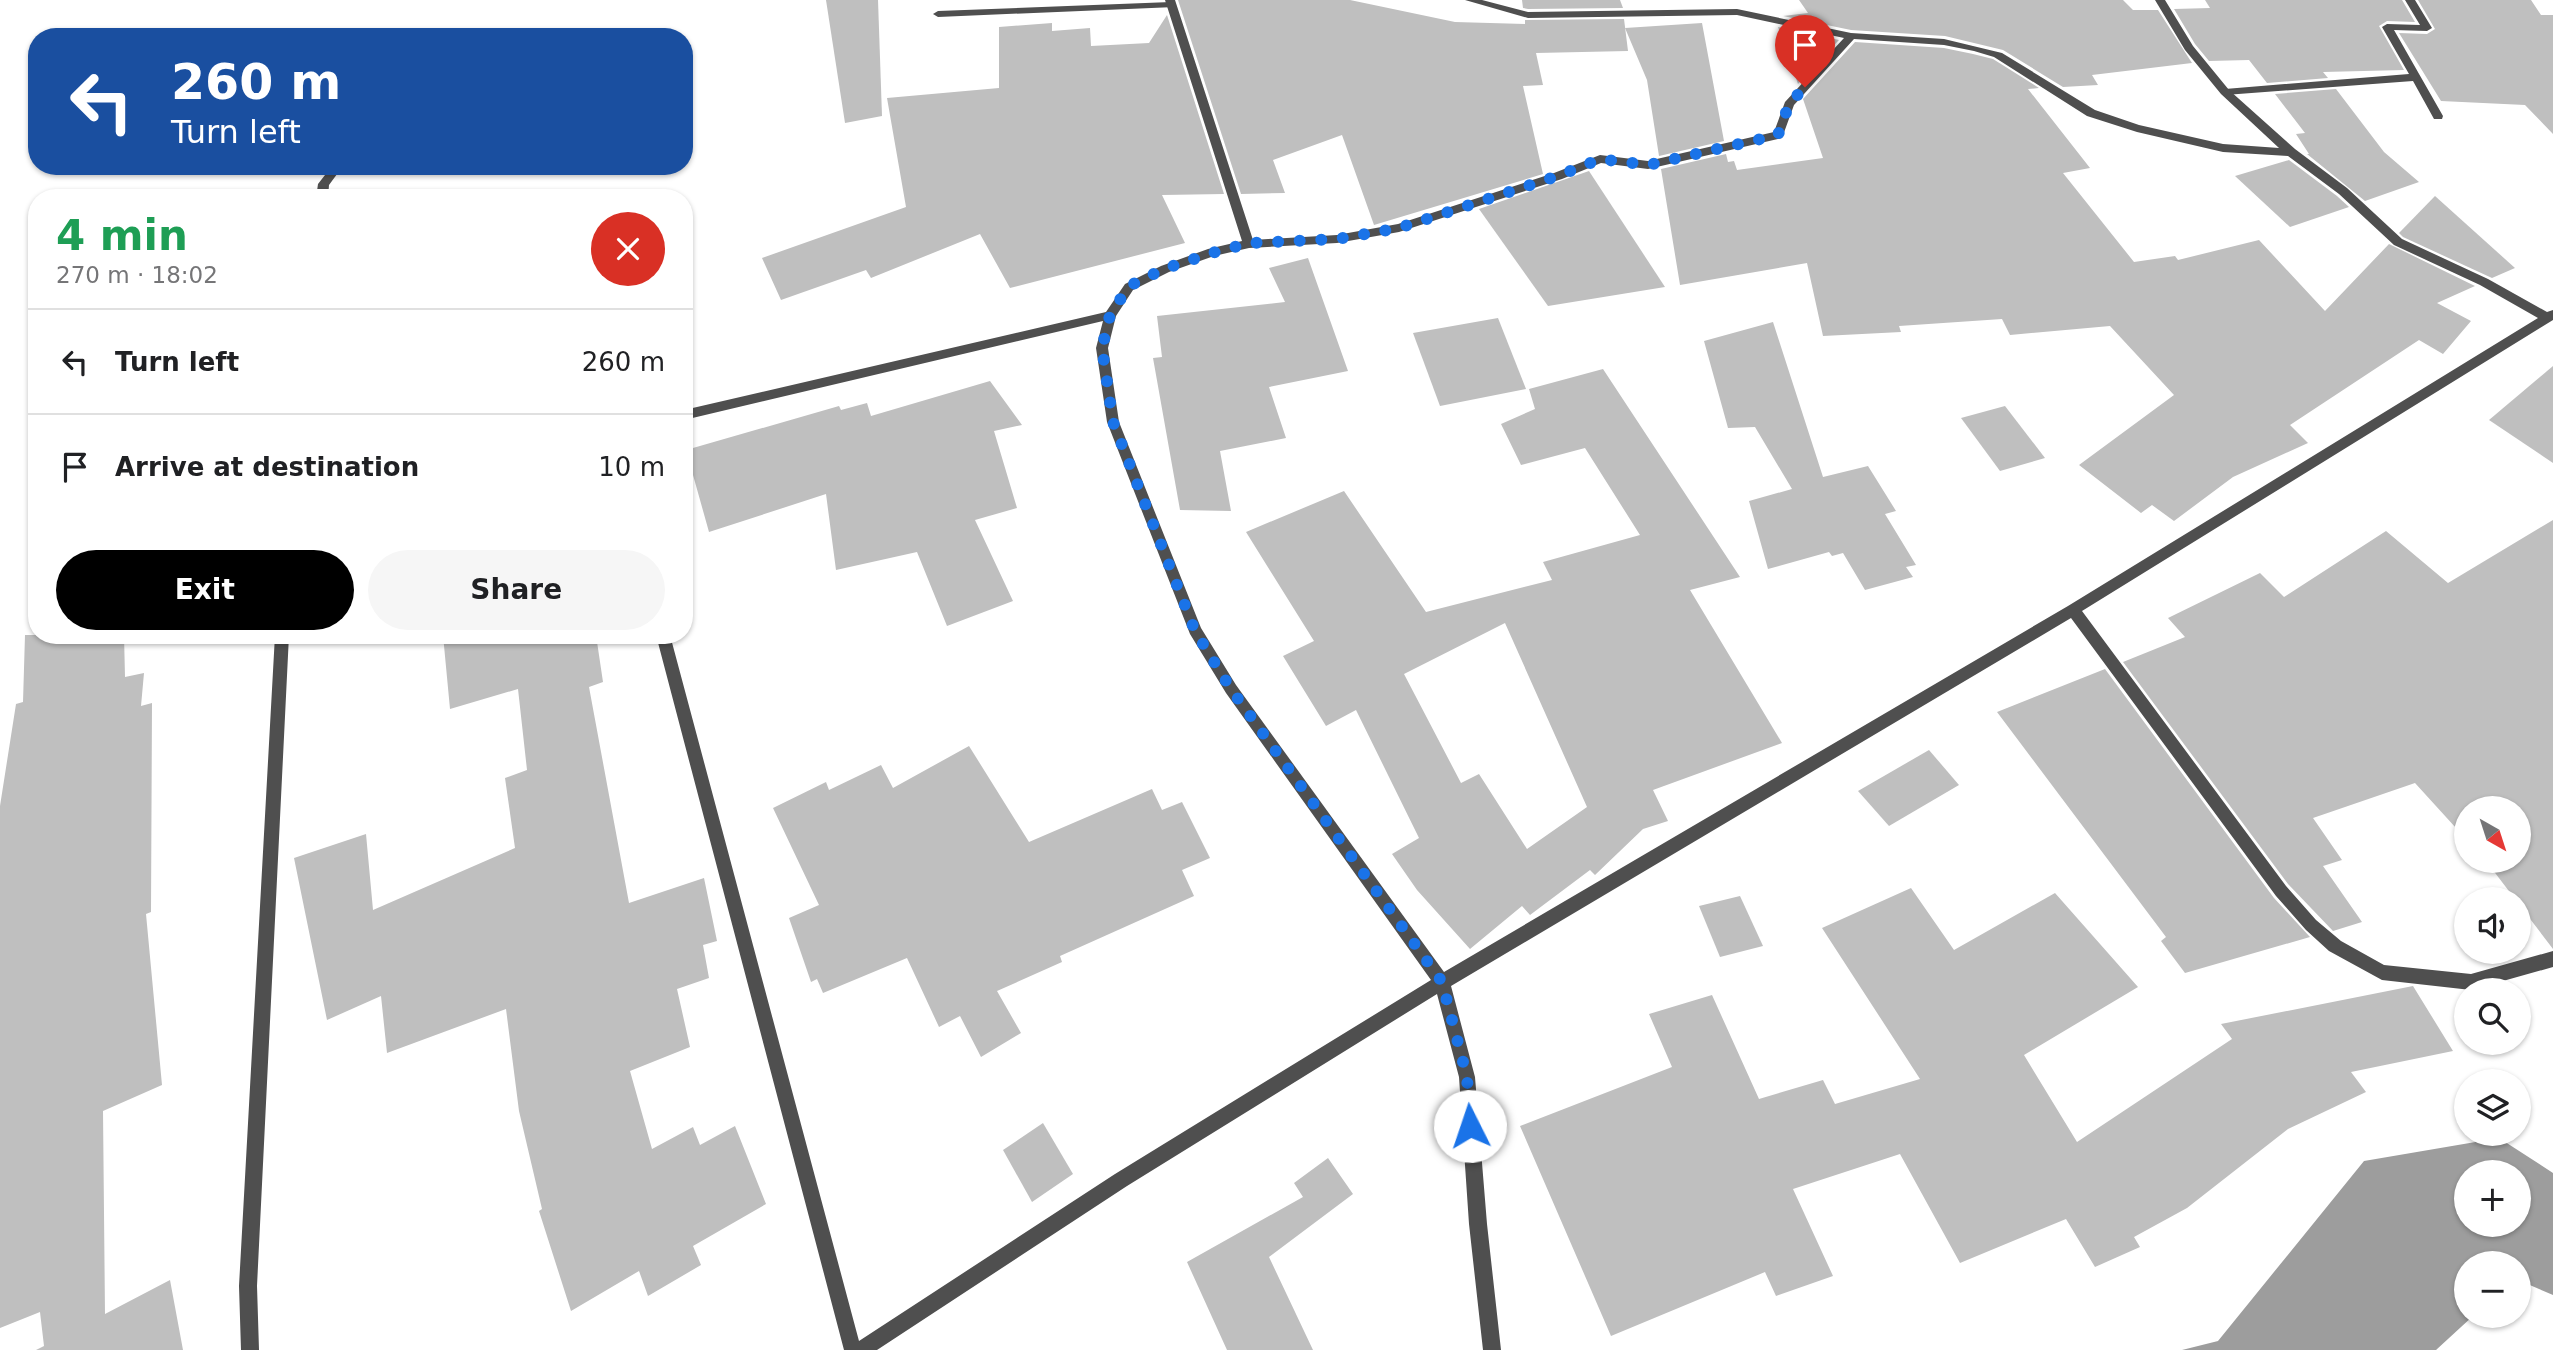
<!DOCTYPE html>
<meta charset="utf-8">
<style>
body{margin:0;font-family:"DejaVu Sans",sans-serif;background:#f6f6f6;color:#202124;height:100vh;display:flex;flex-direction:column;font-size:26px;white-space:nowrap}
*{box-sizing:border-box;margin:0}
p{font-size:23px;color:#757577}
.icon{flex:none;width:38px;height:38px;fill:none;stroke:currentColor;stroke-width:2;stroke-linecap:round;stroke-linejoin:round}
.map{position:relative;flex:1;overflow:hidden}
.drawer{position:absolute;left:28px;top:189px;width:665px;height:455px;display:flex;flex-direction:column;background:#fff;border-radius:28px;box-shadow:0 2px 5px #0004}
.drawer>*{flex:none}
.top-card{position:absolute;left:28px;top:28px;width:665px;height:147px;border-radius:28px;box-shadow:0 2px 5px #0004;background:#1a4fa0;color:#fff;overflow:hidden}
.needle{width:46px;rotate:141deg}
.tools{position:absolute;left:2454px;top:796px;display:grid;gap:14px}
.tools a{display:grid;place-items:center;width:77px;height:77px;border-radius:50%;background:#fff;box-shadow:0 2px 5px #0004;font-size:35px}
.pin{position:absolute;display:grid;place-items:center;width:60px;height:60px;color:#fff;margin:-72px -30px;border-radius:50% 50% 50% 0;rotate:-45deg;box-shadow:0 0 7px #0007}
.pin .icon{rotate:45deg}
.me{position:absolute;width:77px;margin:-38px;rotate:356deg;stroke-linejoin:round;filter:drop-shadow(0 0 5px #0008)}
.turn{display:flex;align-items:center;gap:24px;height:147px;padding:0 28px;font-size:32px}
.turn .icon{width:91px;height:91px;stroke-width:2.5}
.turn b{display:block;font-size:49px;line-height:60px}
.round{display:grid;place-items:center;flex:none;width:74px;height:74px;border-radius:37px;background:#f6f6f6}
.head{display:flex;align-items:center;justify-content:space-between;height:119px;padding:0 28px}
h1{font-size:42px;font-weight:800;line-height:52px;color:#1e9e55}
.cta{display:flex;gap:14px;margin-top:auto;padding:14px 28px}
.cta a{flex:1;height:80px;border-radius:42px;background:#000;color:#fff;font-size:28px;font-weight:800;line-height:80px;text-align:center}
.cta a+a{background:#f6f6f6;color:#202124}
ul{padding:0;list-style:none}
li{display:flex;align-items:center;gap:21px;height:105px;padding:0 28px;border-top:2px solid #e0e0e0}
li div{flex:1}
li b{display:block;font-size:26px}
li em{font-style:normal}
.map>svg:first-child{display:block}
.water{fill:#9d9d9d;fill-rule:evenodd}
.building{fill:#bfbfbf;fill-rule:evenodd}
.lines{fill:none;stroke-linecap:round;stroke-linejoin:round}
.lane{fill:#4f4f4f;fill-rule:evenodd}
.street{fill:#4f4f4f;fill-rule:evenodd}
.route{stroke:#1a73e8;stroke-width:12;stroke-dasharray:0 21.6}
</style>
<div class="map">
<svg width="2553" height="1350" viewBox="0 0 2553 1350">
<rect width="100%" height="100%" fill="#fff"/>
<!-- water -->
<path class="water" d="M2499,1138L2553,1173V1295L2518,1280V1264H2466V1316H2473L2436,1350H2182L2218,1341L2364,1161ZM2518,1172V1225H2466V1172Z"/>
<!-- building -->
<g class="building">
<polygon points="826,0 878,0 882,116 845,123"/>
<polygon points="1178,0 1350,0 1455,22 1525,24 1525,20 1624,19 1628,51 1536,53 1543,85 1523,86 1543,174 1374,225 1342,135 1273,160 1285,193 1241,194"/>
<polygon points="1522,0 1620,0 1623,8 1528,9 1523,8"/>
<polygon points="1799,0 2123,0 2133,10 2158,10 2192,63 2092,75 2098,85 2063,87 2003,50 1945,36 1851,30 1783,16 1808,13"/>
<polygon points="2205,0 2402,0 2415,22 2387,21 2379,26 2404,70 2323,72 2328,78 2267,83 2249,60 2209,61 2195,44 2174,9 2210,8"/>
<polygon points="2418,0 2531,0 2541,15 2553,15 2553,134 2525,105 2441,101 2399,33 2427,34 2435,29"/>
<polygon points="1167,15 1224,194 1162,195 1185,243 1010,288 980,234 871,278 866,270 781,300 762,258 906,207 887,98 999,88 999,27 1052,23 1052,31 1090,28 1091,46 1149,43"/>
<polygon points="1702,23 1724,141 1659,156 1647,80 1625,28"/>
<polygon points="1778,27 1839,40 1798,84"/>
<polygon points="1855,42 1944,48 1973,54 1993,59 2039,88 2028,89 2090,168 2063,173 2134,262 2175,256 2178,260 2259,240 2325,311 2389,244 2475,286 2437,303 2471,321 2443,354 2419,340 2290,425 2308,443 2233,477 2174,521 2152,505 2141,513 2079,465 2174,395 2110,326 2010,335 2002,319 1899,326 1901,332 1823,336 1807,263 1680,285 1661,169 1726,154 1728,162 1734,161 1737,170 1823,158 1803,99"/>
<polygon points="2336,89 2384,152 2419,182 2365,201 2307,154 2309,154 2296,134 2305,133 2275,94"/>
<polygon points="2289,160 2337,196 2349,207 2290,227 2235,176"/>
<polygon points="1589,171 1665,287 1548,306 1479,209"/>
<polygon points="2435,196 2515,268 2492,278 2403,237 2399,233"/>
<polygon points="1308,258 1348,371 1269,387 1286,438 1220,451 1231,511 1180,510 1153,358 1162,357 1157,316 1285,302 1269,268"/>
<polygon points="1498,318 1526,389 1440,406 1413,333"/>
<polygon points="1773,322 1823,477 1868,466 1896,511 1885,514 1916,565 1906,567 1913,577 1865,590 1843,553 1832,556 1829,552 1768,569 1749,501 1792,489 1755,427 1728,428 1704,341"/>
<polygon points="2553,366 2553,463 2489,420"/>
<path d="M1603,369L1740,577L1690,590L1782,743L1653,790L1668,821L1643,829L1595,875L1590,870L1530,915L1522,906L1470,949L1417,890L1392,854L1419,838L1356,710L1326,726L1283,656L1314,641L1246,532L1344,491L1426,612L1552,580L1543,562L1640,535L1585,448L1521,465L1501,424L1535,409L1529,389ZM1505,623L1587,807L1527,849L1479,774L1461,783L1404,674Z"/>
<polygon points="990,381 1022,425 994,431 1017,508 975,520 1013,601 947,626 917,552 836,570 826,494 709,532 686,450 839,406 841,410 867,403 871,416"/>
<polygon points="2005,406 2045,458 2000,471 1961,418"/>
<polygon points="2553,520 2553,949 2486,861 2518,861 2518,808 2466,808 2466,839 2415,783 2313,818 2342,860 2323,866 2362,922 2333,931 2288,884 2123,662 2185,637 2168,618 2260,573 2284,597 2386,531 2448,583"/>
<polygon points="25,635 124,635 125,677 144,673 141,706 152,703 151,912 146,914 162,1085 103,1111 105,1314 170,1280 183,1350 36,1350 44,1346 40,1312 0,1328 0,806 16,704 23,702"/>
<polygon points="443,635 596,635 603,682 589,687 629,903 704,878 717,941 703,945 709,978 677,989 690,1047 630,1071 652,1149 693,1127 700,1145 735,1126 766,1204 693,1246 701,1265 648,1296 639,1271 571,1311 539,1211 542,1209 519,1111 506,1009 387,1053 381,996 327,1020 294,858 366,834 373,910 515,848 505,778 527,770 518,689 450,709"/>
<polygon points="2105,669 2274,898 2310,937 2185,973 2161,941 2166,937 1997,712"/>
<polygon points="969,746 1029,842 1152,789 1162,810 1182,802 1210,858 1182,870 1194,896 1060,956 1062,962 997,991 1021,1033 981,1057 960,1016 939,1027 907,958 823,993 817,979 811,982 789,918 819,905 773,808 826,782 829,790 881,765 893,788"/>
<polygon points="1929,750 1959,785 1889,826 1858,791"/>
<polygon points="1911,888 1954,950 2055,893 2138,987 2024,1055 2077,1142 2232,1039 2221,1024 2413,986 2453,1051 2351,1072 2366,1092 2288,1129 2187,1208 2134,1237 2140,1247 2095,1267 2066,1219 1960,1263 1900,1154 1793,1189 1833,1276 1776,1296 1765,1272 1611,1336 1520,1126 1672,1067 1649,1014 1712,995 1759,1099 1823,1080 1835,1104 1920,1079 1822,928"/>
<polygon points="1740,896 1763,946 1720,957 1699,906"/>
<polygon points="1043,1123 1073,1174 1032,1202 1003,1150"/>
<polygon points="1328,1158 1353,1194 1269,1257 1313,1350 1227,1350 1187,1262 1303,1197 1294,1183"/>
</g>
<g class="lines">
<!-- lane -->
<g class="lane">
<polygon points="2405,0 2415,0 2432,28 2427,31 2394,30 2443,116 2442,119 2434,119 2413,81 2225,95 2220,92 2225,89 2409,74 2382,27 2387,24 2420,25"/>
<polygon points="1171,2 1175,3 1175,7 938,17 933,14 938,11"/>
</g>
<!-- street -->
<g class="street">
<path d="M1165,0H1175L1253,240L1337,235L1398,224L1554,173L1600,155L1648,161L1774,132L1785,102L1844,38L1737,15L1528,18L1465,0H1482L1528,12L1737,9L1851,33L1944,39L2002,53L2095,110L2139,125L2223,144L2279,148L2221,94L2185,50L2155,0H2165L2193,46L2229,90L2295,149L2347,188L2402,239L2488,279L2547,312L2553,310V320L2082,611L2286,886L2316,920L2341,941L2384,965L2471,974L2553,951V967L2471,990L2382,980L2329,951L2306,930L2276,896L2071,618L1451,986L1475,1077L1487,1224L1501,1350H1483L1469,1224L1459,1077L1437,994L1127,1186L877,1350H844L656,635H670L859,1341L1115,1174L1431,980L1226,693L1190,634L1107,422L1096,348L1103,321L684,420V410L1106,312L1125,284L1161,266L1208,249L1242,241ZM1854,39L1944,45L1974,51L1994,57L2087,116L2137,132L2223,152L2288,156L2339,194L2394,245L2480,285L2538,318L2068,606L1444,972L1236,685L1201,628L1119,422L1108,348L1116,316L1133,290L1169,272L1214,256L1249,248L1337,243L1399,232L1562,179L1601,163L1648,169L1782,138L1794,105Z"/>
<polygon points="332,166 343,166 329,185 328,198 316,198 318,184"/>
<polygon points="275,635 289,635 257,1286 259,1350 241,1350 239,1286"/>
</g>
</g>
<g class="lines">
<!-- route -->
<polyline class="route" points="1470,1126 1467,1077 1442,982 1231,689 1195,631 1113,422 1102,348 1110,315 1129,286 1164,269 1212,253 1249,243 1337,239 1399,228 1558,176 1600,159 1648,165 1778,135 1789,104 1805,87"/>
</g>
</svg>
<div class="tools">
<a><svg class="needle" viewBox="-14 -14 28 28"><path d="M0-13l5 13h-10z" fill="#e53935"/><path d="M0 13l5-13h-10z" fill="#757577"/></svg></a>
<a><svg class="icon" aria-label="sound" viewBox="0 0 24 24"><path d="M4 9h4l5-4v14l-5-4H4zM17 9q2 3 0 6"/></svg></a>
<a><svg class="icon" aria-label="search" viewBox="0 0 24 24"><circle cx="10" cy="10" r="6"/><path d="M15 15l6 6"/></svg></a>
<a><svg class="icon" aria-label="layers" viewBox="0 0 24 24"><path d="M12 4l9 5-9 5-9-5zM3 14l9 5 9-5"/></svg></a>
<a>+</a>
<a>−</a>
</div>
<div class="pin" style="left:1805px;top:87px;background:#d93025"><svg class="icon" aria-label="arrive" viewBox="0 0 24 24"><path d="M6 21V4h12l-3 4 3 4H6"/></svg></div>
<svg class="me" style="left:1470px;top:1126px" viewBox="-20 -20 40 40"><circle r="19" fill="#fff"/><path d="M0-13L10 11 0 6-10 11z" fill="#1a73e8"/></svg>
<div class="top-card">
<div class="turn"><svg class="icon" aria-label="left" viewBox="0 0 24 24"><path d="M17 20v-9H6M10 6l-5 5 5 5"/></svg><div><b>260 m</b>Turn left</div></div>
</div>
<section class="drawer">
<div class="head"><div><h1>4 min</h1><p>270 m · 18:02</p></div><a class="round" style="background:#d93025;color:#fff"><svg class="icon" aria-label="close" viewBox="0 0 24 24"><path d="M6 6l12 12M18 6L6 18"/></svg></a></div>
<ul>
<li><svg class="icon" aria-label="left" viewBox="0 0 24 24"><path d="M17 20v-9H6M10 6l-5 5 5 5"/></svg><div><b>Turn left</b></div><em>260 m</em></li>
<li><svg class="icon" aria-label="arrive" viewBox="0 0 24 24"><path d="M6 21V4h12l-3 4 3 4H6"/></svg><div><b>Arrive at destination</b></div><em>10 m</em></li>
</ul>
<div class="cta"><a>Exit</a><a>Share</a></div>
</section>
</div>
